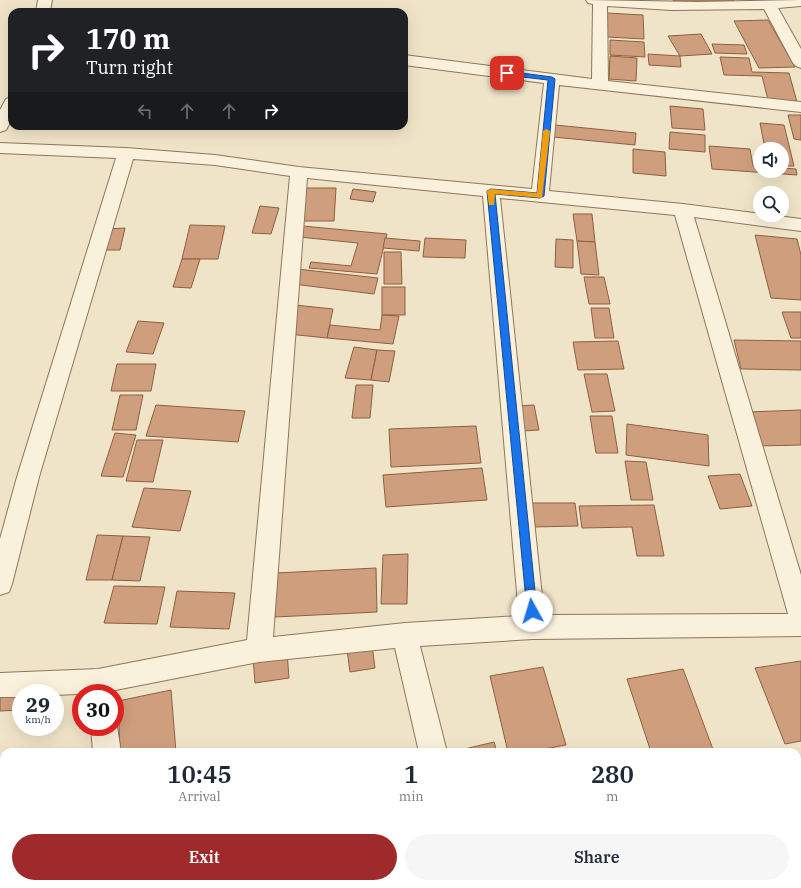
<!DOCTYPE html>
<style>
body{margin:0;font-family:"IBM Plex Serif",serif;background:#f6f6f7;color:#1f2937;height:100vh;display:flex;flex-direction:column;font-size:15px;white-space:nowrap}
*{box-sizing:border-box;margin:0}
p{font-size:13px;color:#747a83}
.icon{flex:none;width:22px;height:22px;fill:none;stroke:currentColor;stroke-width:2;stroke-linecap:round;stroke-linejoin:round}
.map{position:relative;flex:1;overflow:hidden}
.side{position:absolute;left:0px;top:748px;width:801px;height:140px;display:flex;flex-direction:column;background:#fff;border-radius:12px 12px 0 0;box-shadow:0 4px 16px #0002}
.side>*{flex:none}
.banner{position:absolute;left:8px;top:8px;width:400px;height:122px;border-radius:12px;box-shadow:0 4px 16px #0002;background:#202124;color:#fff;overflow:hidden}
.tools{position:absolute;left:753px;top:142px;display:grid;gap:8px}
.tools a{display:grid;place-items:center;width:36px;height:36px;border-radius:50%;background:#fff;box-shadow:0 4px 16px #0002;font-size:20px}
.speed{position:absolute;left:12px;top:684px;display:flex;gap:8px;font-size:20px;font-weight:700;text-align:center}
.speed>*{display:grid;place-content:center;width:52px;height:52px;border-radius:50%;background:#fff;box-shadow:0 4px 16px #0002;line-height:1}
.speed small{font-size:10px;font-weight:400}
.speed .limit{border:6px solid #d22;background:#fff;color:#111}
.pin{position:absolute;display:grid;place-items:center;width:34px;height:34px;color:#fff;margin:-17px;border-radius:8px;box-shadow:0 2px 6px #0006}
.me{position:absolute;width:44px;margin:-22px;rotate:354deg;stroke-linejoin:round;filter:drop-shadow(0 0 3px #0008)}
.turn{display:flex;align-items:center;gap:14px;height:84px;padding:0 12px;font-size:18px}
.turn .icon{width:52px;height:52px;stroke-width:2.5}
.turn b{display:block;font-size:28px;line-height:34px}
.lanes{display:flex;align-items:center;height:38px;padding:0 12px;background:#0003;justify-content:center;gap:20px;direction:ltr}
.lanes .off{opacity:.35}
.eta{display:flex;justify-content:space-evenly;align-items:center;height:68px;text-align:center}
.eta b{font-size:24px;font-weight:600;line-height:28px}
.button{display:flex;gap:8px;margin-top:auto;padding:8px 12px}
.button a{flex:1;height:46px;border-radius:24px;background:#9e2a2b;color:#fff;font-size:16px;font-weight:600;line-height:46px;text-align:center}
.button a+a{background:#f6f6f7;color:#1f2937}
.map>svg:first-child{display:block}
.building{fill:#cf9f7d;stroke:#8d5f41}
.lines{fill:none;stroke-linecap:round;stroke-linejoin:round}
.street-casing{stroke:#8d765c;stroke-width:2}
.street{fill:#faf1dc;fill-rule:evenodd}
.route{fill:#1a73e8;stroke:#114b97}
.slow{fill:#f59e0b}
</style>
<div class="map">
<svg width="801" height="888" viewBox="0 0 801 888">
<rect width="100%" height="100%" fill="#f0e4c8"/>
<!-- building -->
<g class="building">
<polygon points="673,0 733,0 736,3 674,3"/>
<polygon points="607,13 643,15 644,39 607,37"/>
<polygon points="768,20 795,67 759,68 734,21"/>
<polygon points="701,34 712,54 680,56 668,36"/>
<polygon points="610,40 644,42 645,57 610,55"/>
<polygon points="712,44 744,45 747,54 715,53"/>
<polygon points="648,54 680,56 681,67 649,65"/>
<polygon points="610,56 637,58 636,81 609,79"/>
<polygon points="720,57 749,58 752,72 789,73 797,102 768,100 762,76 724,75"/>
<polygon points="670,106 703,109 705,130 672,128"/>
<polygon points="788,115 801,115 801,140 794,139"/>
<polygon points="760,123 784,125 794,166 782,166 782,149 765,149"/>
<polygon points="555,125 636,133 635,145 553,137"/>
<polygon points="670,132 705,135 705,152 669,149"/>
<polygon points="709,146 750,149 753,166 760,167 760,171 782,171 782,168 796,169 797,175 712,169"/>
<polygon points="633,149 665,152 666,176 633,173"/>
<polygon points="305,188 336,188 334,221 302,221"/>
<polygon points="353,189 376,192 373,202 350,199"/>
<polygon points="260,206 279,208 271,234 252,233"/>
<polygon points="573,214 592,214 595,242 577,241"/>
<polygon points="190,225 225,226 218,259 182,259"/>
<polygon points="303,226 387,234 377,274 309,268 311,262 351,266 358,243 299,237"/>
<polygon points="125,228 120,250 101,250 106,229"/>
<polygon points="755,235 797,239 801,255 801,300 771,298"/>
<polygon points="385,238 420,241 419,251 383,248"/>
<polygon points="425,238 466,240 465,258 423,257"/>
<polygon points="556,239 573,240 573,268 555,267"/>
<polygon points="577,241 595,242 599,275 581,274"/>
<polygon points="384,252 401,252 402,284 384,284"/>
<polygon points="182,259 200,259 191,288 173,287"/>
<polygon points="297,269 378,278 374,294 293,284"/>
<polygon points="584,277 604,277 610,304 589,304"/>
<rect x="382" y="287" width="23" height="28"/>
<polygon points="295,305 333,309 327,338 288,334"/>
<polygon points="591,308 609,308 614,338 595,338"/>
<polygon points="782,312 801,312 801,338 791,338"/>
<polygon points="382,315 399,316 393,344 327,338 330,325 380,330"/>
<polygon points="138,321 164,323 153,354 126,352"/>
<polygon points="734,340 801,341 801,370 741,369"/>
<polygon points="618,341 624,369 578,370 573,342"/>
<polygon points="354,347 377,350 371,380 345,378"/>
<polygon points="377,350 395,351 389,382 371,380"/>
<polygon points="117,364 156,364 151,391 111,391"/>
<polygon points="584,374 607,374 615,411 592,412"/>
<polygon points="356,385 373,385 370,418 352,418"/>
<polygon points="120,395 143,395 136,430 112,430"/>
<polygon points="156,405 245,411 238,442 146,436"/>
<polygon points="534,405 539,430 523,431 517,406"/>
<polygon points="801,410 801,445 759,446 748,412"/>
<polygon points="590,416 612,416 618,453 596,453"/>
<polygon points="627,424 708,435 709,466 626,455"/>
<polygon points="476,426 481,463 391,467 389,429"/>
<polygon points="115,433 136,435 123,477 101,476"/>
<polygon points="137,440 163,440 153,482 126,481"/>
<polygon points="625,461 646,462 653,500 631,500"/>
<polygon points="482,468 487,500 386,507 383,475"/>
<polygon points="740,474 752,506 720,509 708,476"/>
<polygon points="144,488 191,491 180,531 132,527"/>
<polygon points="529,503 575,503 578,526 532,527"/>
<polygon points="654,505 664,556 637,556 632,527 582,528 579,506"/>
<polygon points="97,535 123,536 112,580 86,580"/>
<polygon points="123,536 150,537 140,581 112,580"/>
<polygon points="408,554 407,604 381,604 383,555"/>
<polygon points="376,568 377,612 275,617 276,573"/>
<polygon points="114,586 165,587 157,624 104,623"/>
<polygon points="177,591 235,593 229,629 170,627"/>
<polygon points="372,645 375,668 350,672 347,649"/>
<polygon points="287,652 289,678 255,683 253,657"/>
<polygon points="801,661 801,741 785,744 755,668"/>
<polygon points="543,667 566,745 528,752 508,752 490,676"/>
<polygon points="683,669 714,752 651,752 627,679"/>
<polygon points="171,690 176,752 120,752 118,701"/>
<polygon points="0,692 40,693 21,693 21,710 0,711"/>
<polygon points="494,742 497,752 452,752"/>
<polygon points="220,884 257,884 258,888 221,888"/>
</g>
<g class="lines">
<defs>
<g id="street">
<polygon points="38,0 52,0 50,12 36,12"/>
<path d="M586,0L697,2L801,0V6L778,8L801,49V68L796,66L793,63L764,9L671,10L607,6L608,81L801,102V112L559,85L549,191L683,204L801,219V231L694,217L801,575V636L533,639L420,646L447,752H419L395,648L259,662L100,693L55,695V693H21V697H0V673L98,669L247,640L290,176L215,165L133,159L39,477L12,584L9,592L0,595V539L17,477L116,158L0,153V143L126,148L215,155L299,167L532,189L544,83L404,65V55L592,79L593,4L588,3ZM307,178L483,196L519,616L405,623L273,637ZM500,198L675,215L788,614L544,615Z"/>
<polygon points="12,97 12,119 6,130 0,132 0,110 6,99"/>
<polygon points="115,721 117,727 121,752 93,752 91,727 115,727"/>
<polygon points="108,884 138,884 139,888 109,888"/>
<polygon points="451,884 481,884 482,888 452,888"/>
</g>
</defs>
<!-- street casing -->
<use href="#street" class="street-casing"/>
<!-- street -->
<use href="#street" class="street"/>
</g>
<!-- route -->
<polygon class="route" points="507,71 552,77 555,79 544,196 540,198 495,194 537,611 535,614 532,616 528,614 527,611 487,191 491,189 537,193 548,80 505,75 504,73"/>
<!-- slow -->
<polygon class="slow" points="546,129 550,131 542,198 495,194 494,205 489,205 487,191 491,189 537,193 543,131"/>
</svg>
<div class="tools">
<a><svg class="icon" aria-label="sound" viewBox="0 0 24 24"><path d="M4 9h4l5-4v14l-5-4H4zM17 9q2 3 0 6"/></svg></a>
<a><svg class="icon" aria-label="search" viewBox="0 0 24 24"><circle cx="10" cy="10" r="6"/><path d="M15 15l6 6"/></svg></a>
</div>
<div class="speed"><div>29<small>km/h</small></div><div class="limit">30</div></div>
<div class="pin" style="left:507px;top:73px;background:#d93025"><svg class="icon" aria-label="arrive" viewBox="0 0 24 24"><path d="M6 21V4h12l-3 4 3 4H6"/></svg></div>
<svg class="me" style="left:532px;top:611px" viewBox="-20 -20 40 40"><circle r="19" fill="#fff"/><path d="M0-13L10 11 0 6-10 11z" fill="#1a73e8"/></svg>
<div class="banner">
<div class="turn"><svg class="icon" aria-label="right" viewBox="0 0 24 24"><path d="M7 20v-9h11M14 6l5 5-5 5"/></svg><div><b>170 m</b>Turn right</div></div>
<div class="lanes"><svg class="icon off" aria-label="left" viewBox="0 0 24 24"><path d="M17 20v-9H6M10 6l-5 5 5 5"/></svg><svg class="icon off" aria-label="ahead" viewBox="0 0 24 24"><path d="M12 20V5M6 11l6-6 6 6"/></svg><svg class="icon off" aria-label="ahead" viewBox="0 0 24 24"><path d="M12 20V5M6 11l6-6 6 6"/></svg><svg class="icon" aria-label="right" viewBox="0 0 24 24"><path d="M7 20v-9h11M14 6l5 5-5 5"/></svg></div>
</div>
<section class="side">
<div class="eta">
<div><b>10:45</b><p>Arrival</p></div>
<div><b>1</b><p>min</p></div>
<div><b>280</b><p>m</p></div>
</div>
<div class="button"><a>Exit</a><a>Share</a></div>
</section>
</div>
